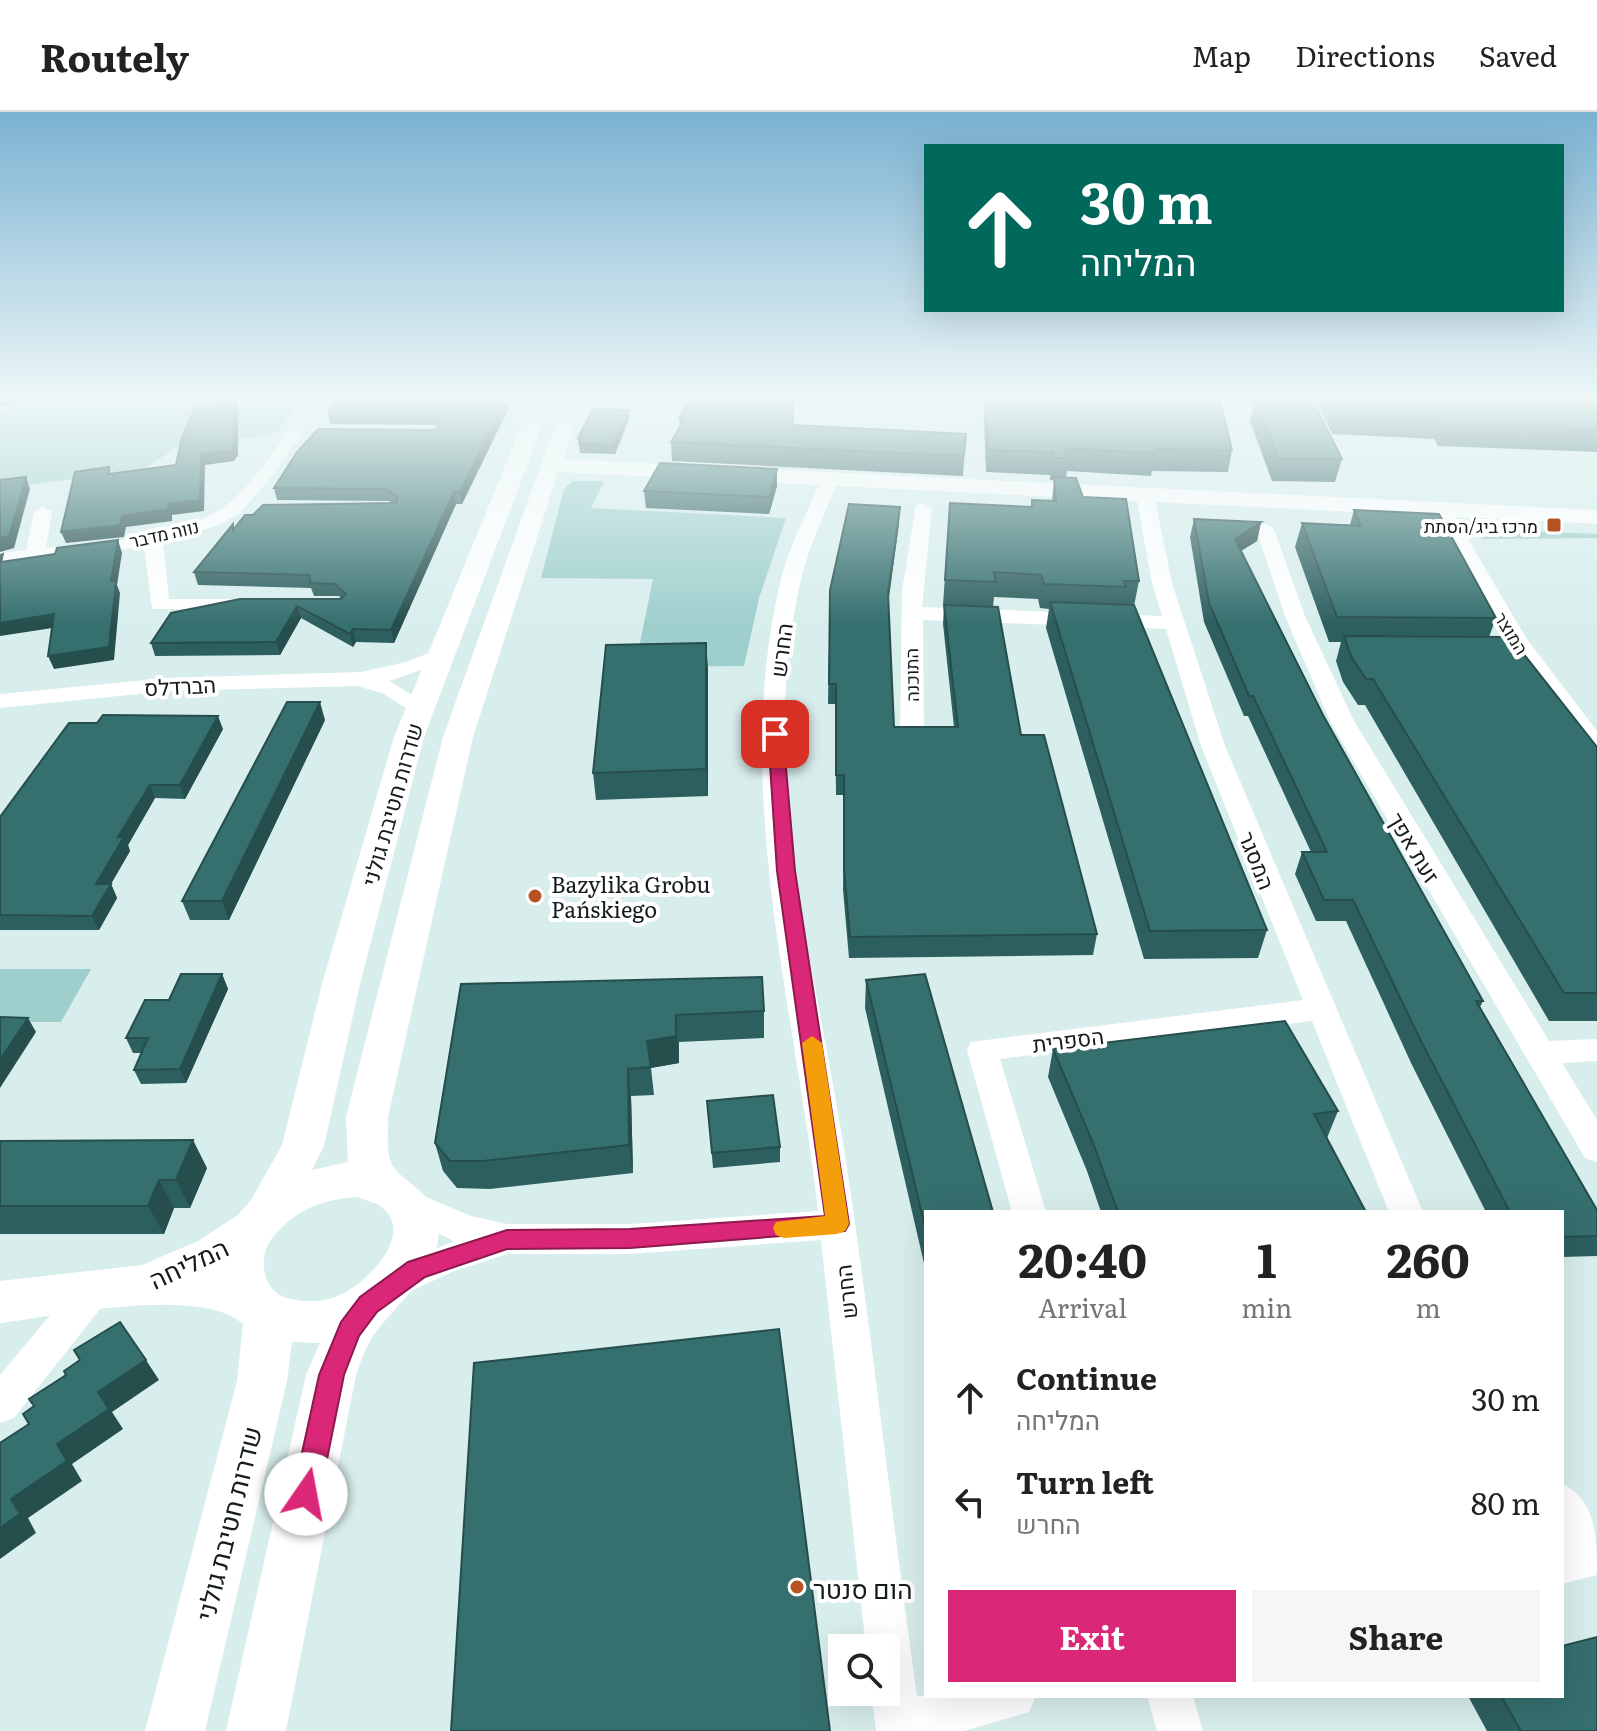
<!DOCTYPE html>
<meta charset="utf-8">
<style>
body{margin:0;font-family:Literata,Heebo,serif;background:#f6f6f6;color:#222;height:100vh;display:flex;flex-direction:column;font-size:30px;white-space:nowrap}
*{box-sizing:border-box;margin:0}
p{font-size:26px;color:#767676}
.icon{flex:none;width:44px;height:44px;fill:none;stroke:currentColor;stroke-width:2;stroke-linecap:round;stroke-linejoin:round}
.map{position:relative;flex:1;overflow:hidden}
.side{position:absolute;left:924px;top:1098px;width:640px;height:488px;display:flex;flex-direction:column;background:#fff;border-radius:0px;box-shadow:0 8px 32px #0002}
.side>*{flex:none}
.guide{position:absolute;left:924px;top:32px;width:640px;height:168px;border-radius:0px;box-shadow:0 8px 32px #0002;background:#00695c;color:#fff;overflow:hidden}
.controls{position:absolute;left:828px;top:1522px;display:grid;gap:16px}
.controls a{display:grid;place-items:center;width:72px;height:72px;border-radius:0px;background:#fff;box-shadow:0 8px 32px #0002;font-size:40px}
.pin{position:absolute;display:grid;place-items:center;width:68px;height:68px;color:#fff;margin:-34px;border-radius:16px;box-shadow:0 4px 12px #0006}
.me{position:absolute;width:88px;margin:-44px;rotate:12deg;stroke-linejoin:round;filter:drop-shadow(0 0 6px #0008)}
.turn{display:flex;align-items:center;gap:28px;height:168px;padding:0 24px;font-size:36px}
.turn .icon{width:104px;height:104px;stroke-width:2.5}
.turn b{display:block;font-size:56px;line-height:68px}
.eta{display:flex;justify-content:space-evenly;align-items:center;height:136px;text-align:center}
.eta b{font-size:48px;font-weight:700;line-height:56px}
.cta{display:flex;gap:16px;margin-top:auto;padding:16px 24px}
.cta a{flex:1;height:92px;border-radius:0px;background:#db2777;color:#fff;font-size:32px;font-weight:700;line-height:92px;text-align:center}
.cta a+a{background:#f6f6f6;color:#222}
ul{padding:0;list-style:none}
li{display:flex;align-items:center;gap:24px;height:104px;padding:0 24px}
li div{flex:1}
li b{display:block;font-size:30px}
li em{font-style:normal}
header{display:flex;align-items:center;gap:48px;box-sizing:border-box;height:112px;padding:0 40px;background:#fff;border-bottom:2px solid #e0e0e0}
header strong{font-size:38px}
nav{display:flex;gap:44px;margin-inline-start:auto;font-size:28px}
.map>svg:first-child{display:block}
.green{fill:#9fcfcd}
.lines{fill:none;stroke-linecap:round;stroke-linejoin:round}
.minor{fill:#fff;fill-rule:evenodd}
.tertiary{fill:#fff;fill-rule:evenodd}
.wall{fill:#2e5f5f}
.shaded-wall{fill:#254e4d}
.building{fill:#356f6e;stroke:#254e4d;stroke-width:2}
.route{fill:#db2777;stroke:#8e194d;stroke-width:2}
.slow{fill:#f59e0b}
.poi-dot{fill:#b75322;stroke:#fff;stroke-width:3}
.labels{text-anchor:middle;dominant-baseline:central;stroke-width:8;stroke-linejoin:round;paint-order:stroke}
.far-poi-label{font-size:18px;fill:#151d1c;stroke:#fff;text-anchor:end}
.far-street-label{font-size:18px;fill:#151d1c;stroke:#fff}
.street-label{font-size:22px;fill:#151d1c;stroke:#fff}
.poi-label{font-size:22px;fill:#151d1c;stroke:#fff;text-anchor:start}
.near-street-label{font-size:26px;fill:#151d1c;stroke:#fff}
.near-poi-label{font-size:26px;fill:#151d1c;stroke:#fff;text-anchor:start}
</style>
<header>
<strong>Routely</strong>
<nav><a>Map</a><a>Directions</a><a>Saved</a></nav>
</header>
<div class="map">
<svg width="1597" height="1619" viewBox="0 0 1597 1619">
<rect width="100%" height="100%" fill="#d8eeed"/>
<!-- green -->
<g class="green">
<polygon points="32,285 224,285 213,297 296,295 275,322 177,335 141,359 0,376 0,302"/>
<polygon points="573,369 604,369 591,396 786,406 759,486 744,554 635,555 653,467 541,466 564,377"/>
<polygon points="1506,418 1597,422 1597,426 1481,427 1493,419"/>
<polygon points="0,857 91,857 61,910 0,910"/>
</g>
<g class="lines">
<!-- minor -->
<g class="minor">
<path d="M310,285H326L272,364L240,401L219,413L163,431L169,487H246L256,493L253,497H152L144,435L0,453V441L26,438L34,400L43,394L52,400L46,436C101,431 184,427 228,392C262,364 285,320 310,285Z"/>
<path d="M830,363L839,368C824,402 808,436 800,472C756,664 819,866 847,1056C873,1231 892,1408 917,1584H1036L1029,1600L964,1619H876L871,1580H886V1536H866L821,1128L630,1142H508L454,1159L396,1186L383,1181L378,1170L383,1159L454,1129L395,1101L390,1091L395,1081L407,1077L471,1104L507,1112H630L818,1099C795,895 732,680 779,476C787,438 806,403 821,368Z"/>
<polygon points="1145,378 1154,383 1172,471 1225,634 1423,1100 1389,1100 1312,909 1000,947 1046,1100 1012,1100 967,938 971,930 1303,888 1201,634 1166,517 923,508 924,625 912,632 900,625 902,478 916,393 923,391 932,397 922,495 1162,504 1152,471 1136,383"/>
<polygon points="1442,392 1451,398 1526,526 1597,619 1597,642 1589,640 1505,528 1433,398"/>
<polygon points="1265,411 1274,417 1305,504 1354,609 1549,929 1597,927 1597,949 1562,951 1597,1008 1597,1050 1585,1046 1330,609 1285,504 1256,417"/>
<polygon points="439,537 450,544 447,549 389,569 427,592 431,597 419,604 382,581 357,574 168,579 0,596 0,582 168,566 361,560 406,550"/>
<polygon points="91,1165 104,1170 109,1181 104,1192 14,1306 0,1311 0,1263 78,1170"/>
<path d="M1562,1372C1597,1388 1597,1428 1597,1463L1562,1472Z"/>
<polygon points="1147,1584 1193,1584 1203,1619 1157,1619"/>
</g>
<!-- tertiary -->
<path class="tertiary" d="M527,285H541L548,298L424,625L360,872L324,1034L312,1058L348,1050L346,1005L443,625L558,305L579,287L586,285L596,291L577,308L563,347L1597,398V412L558,360L473,625L388,1005C389,1018 385,1043 393,1054C403,1070 429,1078 436,1104C451,1157 393,1190 370,1229C364,1239 360,1252 356,1263L286,1619H226L306,1263L320,1231L292,1230L287,1269L205,1619H145L237,1269L243,1212C201,1173 57,1204 0,1211V1169L142,1153L198,1129L238,1103L251,1088L282,1033L322,872L394,625L528,298L524,289ZM357,1085C364,1088 374,1090 380,1094C419,1121 363,1176 335,1185C318,1191 304,1190 287,1186C264,1181 258,1149 269,1131C275,1121 285,1112 294,1105C313,1091 334,1087 357,1085Z"/>
</g>
<!-- wall -->
<g class="wall">
<polygon points="0,285 26,285 5,295 0,294"/>
<polygon points="339,285 514,285 462,392 456,392 394,531 356,530 353,535 301,506 280,543 155,544 151,531 171,501 341,487 339,484 314,484 311,476 198,473 194,460 234,416 253,403 392,391 389,389 277,388 274,376 434,318 438,315 436,313 330,312 328,301"/>
<polygon points="983,285 1219,285 1232,338 1228,360 1152,359 1151,364 1067,359 1066,365 1083,385 1139,469 1134,494 1267,818 1258,846 1144,847 1046,516 1049,497 1040,496 1038,487 994,485 993,495 1021,623 1097,822 1093,843 849,846 843,778 844,683 836,683 835,592 828,592 830,478 899,412 888,490 894,615 954,615 943,512 944,493 955,493 943,493 950,391 1031,395 1032,388 1052,389 1054,368 1050,368 1050,363 986,360"/>
<polygon points="1315,285 1597,285 1597,340 1438,334 1434,327 1332,322"/>
<polygon points="1255,287 1342,347 1335,370 1272,369 1250,309"/>
<polygon points="629,298 629,307 615,342 580,341 578,326"/>
<polygon points="679,306 966,322 963,364 672,349 671,330 680,314"/>
<polygon points="777,374 769,402 646,396 644,379"/>
<polygon points="1354,398 1496,506 1489,525 1512,536 1597,635 1597,909 1549,909 1365,593 1358,593 1343,570 1336,549 1341,530 1329,530 1295,435 1302,411 1350,413"/>
<polygon points="1194,407 1261,410 1257,429 1241,439 1323,603 1483,889 1480,895 1597,1098 1597,1144 1562,1145 1562,1100 1486,1100 1412,953 1346,809 1316,809 1295,762 1302,740 1311,740 1248,604 1244,604 1204,510 1190,425"/>
<polygon points="708,556 708,684 596,688 593,661"/>
<polygon points="325,608 229,808 190,808 182,789"/>
<polygon points="223,617 185,687 155,686 128,733 130,739 111,772 117,786 99,818 0,818 0,705"/>
<polygon points="222,862 228,877 186,971 141,972 134,958 142,941 133,941 126,926 169,888"/>
<polygon points="866,868 926,1100 926,1160 865,896"/>
<polygon points="461,872 764,899 764,926 679,930 679,951 651,956 654,983 631,984 633,1061 490,1077 457,1076 443,1059 435,1031"/>
<polygon points="1053,937 1338,999 1327,1026 1366,1100 1101,1100 1087,1059 1048,965"/>
<polygon points="707,989 780,1035 780,1050 713,1056"/>
<polygon points="0,1029 207,1056 190,1096 174,1096 164,1122 0,1122"/>
<polygon points="1468,1584 1562,1584 1597,1619 1487,1619"/>
</g>
<!-- shaded-wall -->
<g class="shaded-wall">
<polygon points="2,285 26,285 5,295"/>
<polygon points="235,285 238,285 238,343 234,349 205,353 204,399 172,403 172,409 126,415 124,425 66,431 61,420 168,392 201,342"/>
<polygon points="507,285 514,285 462,392 460,380"/>
<polygon points="629,298 629,307 615,342 614,333"/>
<polygon points="777,357 777,374 769,402 769,385"/>
<polygon points="26,365 30,377 14,436 0,440 0,426"/>
<polygon points="454,380 456,392 394,531 391,518"/>
<polygon points="900,395 899,412 887,500 888,481"/>
<polygon points="1261,410 1257,429 1231,445 1235,427"/>
<polygon points="118,428 122,441 117,473 120,481 114,548 54,557 48,544 111,469"/>
<polygon points="297,494 301,506 280,543 276,530"/>
<polygon points="54,502 59,515 0,524 0,511"/>
<polygon points="353,517 356,530 353,535 350,522"/>
<polygon points="706,531 708,556 708,684 706,657"/>
<polygon points="320,590 325,608 229,808 222,789"/>
<polygon points="218,604 223,617 185,687 180,673"/>
<polygon points="150,673 155,686 128,733 130,739 109,775 111,772 117,786 99,818 92,804 96,772 118,725"/>
<polygon points="222,862 228,877 186,971 180,957"/>
<polygon points="676,903 679,951 650,956 647,929"/>
<polygon points="28,906 36,920 0,976 0,948"/>
<polygon points="628,957 631,984 633,1061 629,1033"/>
<polygon points="193,1028 207,1056 190,1096 176,1068"/>
<polygon points="159,1068 174,1096 164,1122 148,1094"/>
<polygon points="146,1248 159,1268 112,1300 123,1317 72,1352 82,1369 28,1406 36,1421 0,1447 0,1416 11,1387 98,1280"/>
</g>
<!-- building -->
<g class="building">
<polygon points="219,285 235,285 234,332 231,338 201,342 200,388 168,392 168,397 122,404 120,413 61,420 75,360 109,355 109,362 176,353 182,325 196,294 204,296 204,301"/>
<polygon points="339,285 507,285 460,380 454,380 391,518 353,517 350,522 297,494 276,530 151,531 171,501 240,487 341,487 346,482 335,472 310,471 310,463 194,460 233,412 233,418 245,403 253,403 263,393 396,391 398,385 386,377 274,376 297,340 318,317 434,318 445,311 434,302 328,301"/>
<polygon points="691,285 793,285 793,313 966,322 964,344 671,330 685,306 679,306"/>
<polygon points="986,285 1219,285 1232,338 1156,337 1155,341 1064,336 1068,346 1053,346 1053,340 988,338"/>
<polygon points="1330,285 1597,285 1597,318 1445,312 1441,305 1338,301"/>
<polygon points="1255,287 1313,289 1342,347 1278,347"/>
<polygon points="593,297 629,298 614,333 579,332 581,326 578,326"/>
<polygon points="660,351 777,357 769,385 644,379"/>
<polygon points="26,365 9,424 0,426 0,368"/>
<polygon points="1054,365 1076,366 1083,385 1126,387 1139,469 1124,469 1126,475 1044,472 1041,463 994,460 996,470 945,468 950,391 1032,395 1032,388 1056,389"/>
<polygon points="849,392 900,395 888,481 894,615 958,615 944,493 998,495 1021,623 1044,623 1097,822 850,825 844,757 844,663 836,663 836,572 829,572 830,478"/>
<polygon points="1354,398 1439,402 1496,506 1337,505 1302,411 1361,414"/>
<polygon points="1194,407 1261,410 1235,427 1323,603 1483,889 1476,889 1597,1098 1597,1124 1562,1125 1562,1100 1510,1100 1422,931 1353,788 1324,788 1302,740 1327,740 1253,584 1249,584 1209,491"/>
<polygon points="118,428 111,469 116,469 109,535 48,544 54,502 0,511 0,443 3,442 1,450 55,442 57,436"/>
<polygon points="1050,490 1134,493 1267,818 1150,819"/>
<polygon points="1344,524 1506,525 1512,536 1519,536 1597,635 1597,881 1564,881 1373,567 1366,567 1351,544"/>
<polygon points="706,531 706,657 593,661 606,533"/>
<polygon points="287,590 320,590 222,789 182,789"/>
<polygon points="103,603 218,604 180,673 150,673 118,725 124,725 96,772 111,772 92,804 0,803 0,705 69,611 97,611"/>
<polygon points="181,862 222,862 180,957 134,958 148,926 126,926 145,888 169,888"/>
<polygon points="925,862 993,1100 926,1100 926,1119 866,868"/>
<polygon points="762,865 764,899 676,903 676,924 647,929 651,955 628,957 629,1033 483,1049 450,1049 435,1031 461,872"/>
<polygon points="0,905 28,906 0,948"/>
<polygon points="1285,909 1338,999 1314,1002 1366,1100 1118,1100 1093,1031 1053,937"/>
<polygon points="773,983 780,1035 712,1041 707,989"/>
<polygon points="193,1028 176,1068 159,1068 148,1094 0,1094 0,1029"/>
<polygon points="120,1210 146,1248 98,1280 109,1297 57,1332 67,1349 11,1387 20,1402 0,1416 0,1331 29,1312 23,1302 34,1294 29,1287 66,1263 64,1259 80,1248 74,1238"/>
<polygon points="779,1217 830,1619 451,1619 474,1251"/>
<polygon points="1597,1525 1597,1619 1521,1619 1501,1584 1562,1584 1562,1534"/>
</g>
<!-- sky -->
<linearGradient id="sky" x2="0" y2="1"><stop stop-color="#7ab2d1"/><stop offset="0.56" stop-color="#edf7f7"/><stop offset="1" stop-color="#edf7f7" stop-opacity="0"/></linearGradient>
<rect width="1597" height="512" fill="url(#sky)"/>
<!-- route -->
<polygon class="route" points="775,618 783,622 795,759 849,1112 845,1119 630,1136 507,1137 425,1165 377,1200 359,1224 344,1263 320,1382 316,1391 306,1395 297,1391 293,1382 319,1263 341,1210 360,1185 408,1150 507,1118 630,1117 825,1104 777,759 768,622"/>
<!-- slow -->
<polygon class="slow" points="812,924 822,931 849,1112 845,1119 837,1122 784,1126 776,1123 773,1116 776,1110 825,1104 802,931"/>
<!-- markers -->
<g class="poi-dot">
<rect x="1546" y="405" width="16" height="16" rx="4"/>
<circle cx="535" cy="784" r="8"/>
<circle cx="797" cy="1475" r="8"/>
</g>
<g class="labels">
<!-- far-poi labels -->
<g class="far-poi-label">
<text x="1538" y="413">מרכז ביג/הסתת</text>
</g>
<!-- far-street labels -->
<g class="far-street-label">
<text transform="translate(164 421) rotate(-13)">נווה מדבר</text>
<text transform="translate(1512 521) rotate(58)">המוצר</text>
<text transform="translate(911 563) rotate(-91)">התוכנה</text>
</g>
<!-- street labels -->
<g class="street-label">
<text transform="translate(780 538) rotate(-83)">החרש</text>
<text transform="translate(180 573) rotate(-3)">הברדלס</text>
<text transform="translate(391 692) rotate(-74)">שדרות חטיבת גולני</text>
<text transform="translate(1415 735) rotate(59)">זעת אפך</text>
<text transform="translate(1258 748) rotate(68)">המסגר</text>
<text transform="translate(1068 927) rotate(-7)">הספרית</text>
<text transform="translate(845 1180) rotate(-97)">החרש</text>
</g>
<!-- poi labels -->
<g class="poi-label">
<text x="551" y="771">Bazylika Grobu<tspan x="551" dy="25">Pańskiego</tspan></text>
</g>
<!-- near-street labels -->
<g class="near-street-label">
<text transform="translate(188 1150) rotate(-25)">המליחה</text>
<text transform="translate(227 1411) rotate(-76)">שדרות חטיבת גולני</text>
</g>
<!-- near-poi labels -->
<g class="near-poi-label">
<text x="813" y="1475">הום סנטר</text>
</g>
</g>
</svg>
<div class="controls">
<a><svg class="icon" aria-label="search" viewBox="0 0 24 24"><circle cx="10" cy="10" r="6"/><path d="M15 15l6 6"/></svg></a>
</div>
<div class="pin" style="left:775px;top:622px;background:#d93025"><svg class="icon" aria-label="arrive" viewBox="0 0 24 24"><path d="M6 21V4h12l-3 4 3 4H6"/></svg></div>
<svg class="me" style="left:306px;top:1382px" viewBox="-20 -20 40 40"><circle r="19" fill="#fff"/><path d="M0-13L10 11 0 6-10 11z" fill="#db2777"/></svg>
<div class="guide">
<div class="turn"><svg class="icon" aria-label="ahead" viewBox="0 0 24 24"><path d="M12 20V5M6 11l6-6 6 6"/></svg><div><b>30 m</b>המליחה</div></div>
</div>
<section class="side">
<div class="eta">
<div><b>20:40</b><p>Arrival</p></div>
<div><b>1</b><p>min</p></div>
<div><b>260</b><p>m</p></div>
</div>
<ul>
<li><svg class="icon" aria-label="ahead" viewBox="0 0 24 24"><path d="M12 20V5M6 11l6-6 6 6"/></svg><div><b>Continue</b><p>המליחה</p></div><em>30 m</em></li>
<li><svg class="icon" aria-label="left" viewBox="0 0 24 24"><path d="M17 20v-9H6M10 6l-5 5 5 5"/></svg><div><b>Turn left</b><p>החרש</p></div><em>80 m</em></li>
</ul>
<div class="cta"><a>Exit</a><a>Share</a></div>
</section>
</div>
